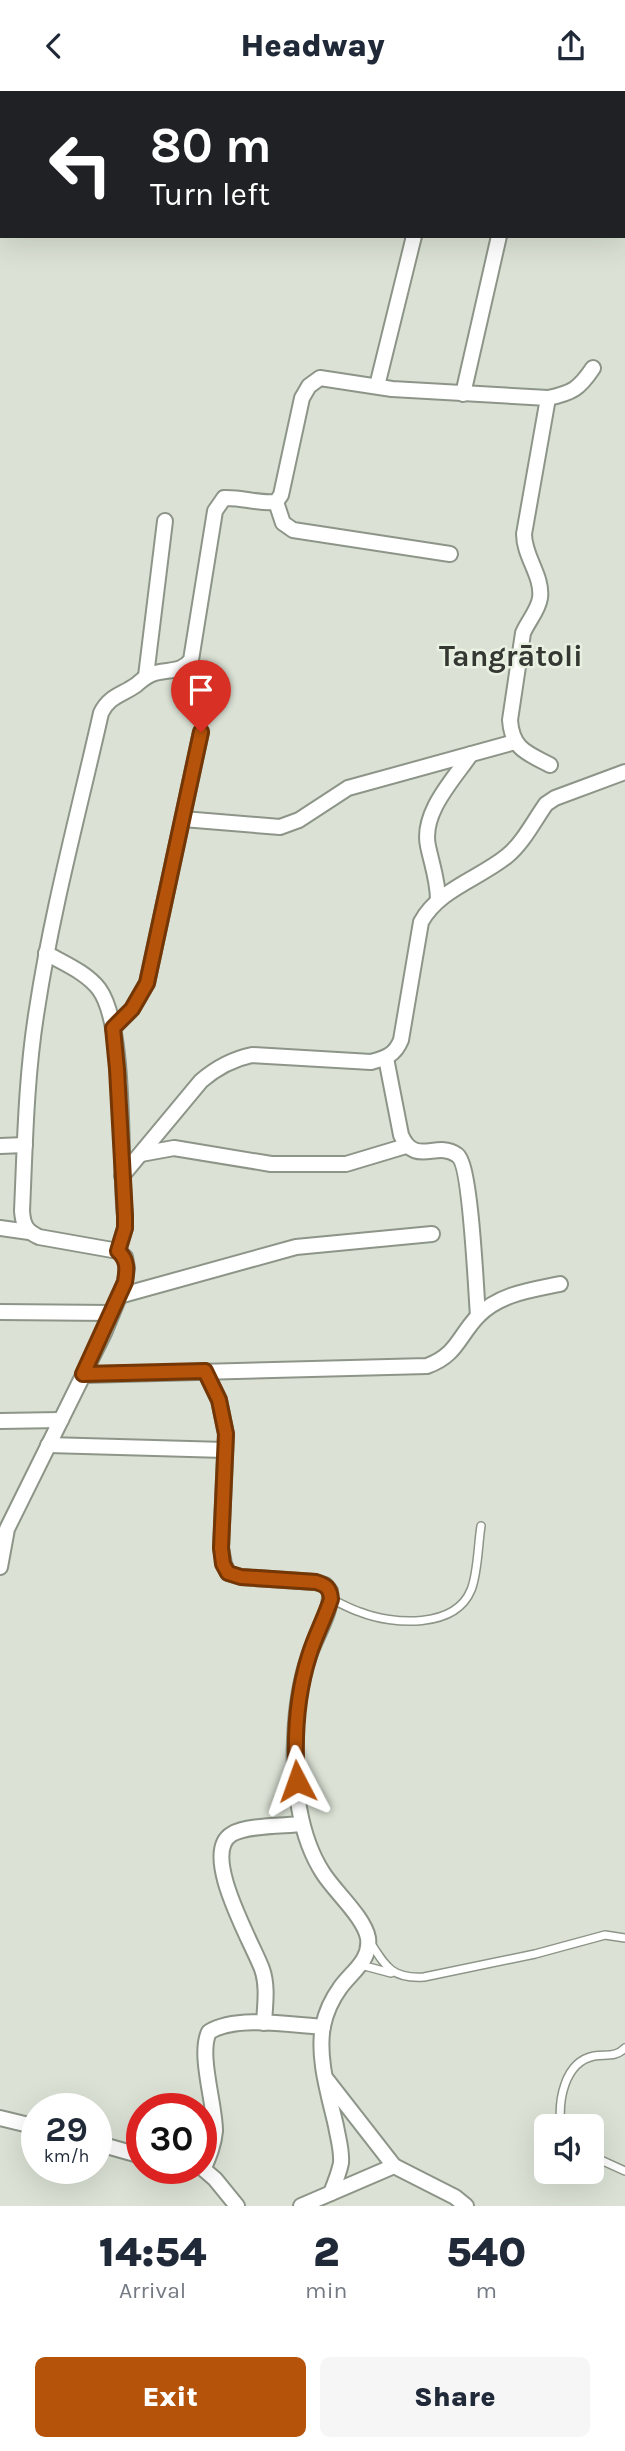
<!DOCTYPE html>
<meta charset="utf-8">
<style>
body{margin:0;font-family:Karla,sans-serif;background:#f6f6f7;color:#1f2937;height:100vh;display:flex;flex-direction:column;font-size:26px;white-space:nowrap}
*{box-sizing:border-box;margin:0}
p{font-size:23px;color:#747a83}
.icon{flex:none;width:38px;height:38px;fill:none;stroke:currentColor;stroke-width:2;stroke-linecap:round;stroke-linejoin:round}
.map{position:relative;height:2115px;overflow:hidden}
.sheet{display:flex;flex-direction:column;background:#fff;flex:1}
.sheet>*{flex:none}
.banner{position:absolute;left:0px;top:0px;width:626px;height:147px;box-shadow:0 7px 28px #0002;background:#202124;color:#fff;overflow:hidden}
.controls{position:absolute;left:534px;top:2023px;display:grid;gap:14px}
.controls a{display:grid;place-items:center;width:70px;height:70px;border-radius:10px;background:#fff;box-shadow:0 7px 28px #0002;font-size:35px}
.speed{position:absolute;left:21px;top:2002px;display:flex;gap:14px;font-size:35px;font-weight:700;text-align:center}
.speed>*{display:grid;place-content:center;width:91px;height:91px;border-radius:50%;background:#fff;box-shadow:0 7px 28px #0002;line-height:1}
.speed small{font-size:18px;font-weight:400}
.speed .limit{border:10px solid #d22;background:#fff;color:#111}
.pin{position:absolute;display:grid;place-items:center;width:60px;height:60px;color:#fff;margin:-72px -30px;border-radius:50% 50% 50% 0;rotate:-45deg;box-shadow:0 0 7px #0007}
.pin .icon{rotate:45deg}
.me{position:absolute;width:77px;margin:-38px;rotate:356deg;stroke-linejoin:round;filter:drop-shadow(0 0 5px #0008)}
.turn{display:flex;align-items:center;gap:24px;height:147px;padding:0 35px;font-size:32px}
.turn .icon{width:91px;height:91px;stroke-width:2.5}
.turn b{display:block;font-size:49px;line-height:60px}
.eta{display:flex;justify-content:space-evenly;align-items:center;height:119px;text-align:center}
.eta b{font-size:42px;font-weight:800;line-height:49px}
.cta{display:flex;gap:14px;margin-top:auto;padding:14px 35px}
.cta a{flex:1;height:80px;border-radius:10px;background:#b45309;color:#fff;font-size:28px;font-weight:800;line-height:80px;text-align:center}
.cta a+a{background:#f6f6f7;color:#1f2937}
header{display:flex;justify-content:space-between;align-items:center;height:91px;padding:0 35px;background:#fff;font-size:32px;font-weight:800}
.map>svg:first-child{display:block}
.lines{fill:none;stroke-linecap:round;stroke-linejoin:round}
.lane-casing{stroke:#8d9588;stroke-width:10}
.street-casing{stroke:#8d9588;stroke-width:18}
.lane{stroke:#fff;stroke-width:7}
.street{stroke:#fff;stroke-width:14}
.route-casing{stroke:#753606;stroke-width:18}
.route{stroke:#b45309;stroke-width:12}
.labels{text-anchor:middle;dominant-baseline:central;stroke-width:5;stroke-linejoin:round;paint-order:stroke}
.district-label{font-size:30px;font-weight:bold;fill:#343732;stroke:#e8f0e2}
</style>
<header><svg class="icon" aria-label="back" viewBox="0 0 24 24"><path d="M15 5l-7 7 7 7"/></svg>Headway<svg class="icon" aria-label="share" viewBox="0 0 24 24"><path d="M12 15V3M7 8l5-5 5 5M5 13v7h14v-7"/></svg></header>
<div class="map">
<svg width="625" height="2115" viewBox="0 0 625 2115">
<rect width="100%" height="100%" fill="#dbe2d5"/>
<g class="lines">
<defs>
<g id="lane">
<path d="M331,1508C340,1512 350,1518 360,1521C393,1534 455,1538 471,1499C478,1482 478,1453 481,1435"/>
<path d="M370,1851C386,1876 392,1888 424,1886L535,1863L605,1844L625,1847"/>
<polyline points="361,1874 391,1882"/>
<path d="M561,2035C558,2010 564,1971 594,1965C606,1963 615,1967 625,1957"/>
<polyline points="592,2065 625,2080"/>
</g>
<g id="street">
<polyline points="377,295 414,145"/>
<polyline points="463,303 499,145"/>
<path d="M548,307L524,443C524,466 543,485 540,507C538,520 528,530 523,542L510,629C512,658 527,662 550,674"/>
<polyline points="276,411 283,432 293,439 450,463"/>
<polyline points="146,585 165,430"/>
<polyline points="183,728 280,736 299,729 348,697 515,651"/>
<path d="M438,809C438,790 432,774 428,755C421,722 453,689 471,663"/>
<path d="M46,862C63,872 86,881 99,898C127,936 119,1073 125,1125V1137L118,1160"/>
<polyline points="113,937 132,918 147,892 201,641"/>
<path d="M386,967L401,1044C415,1076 437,1049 457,1064C471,1073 476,1201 478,1225"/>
<polyline points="0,1055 25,1054"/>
<polyline points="141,1063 174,1057 271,1073 346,1073 406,1055"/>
<path d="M122,1085L201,990C216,977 233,968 252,964L371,971C386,967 395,964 401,949L421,831C439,798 479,788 507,765C523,752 534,730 546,713L555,707L625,681"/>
<polyline points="0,1137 29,1141"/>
<polyline points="119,1205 296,1156 432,1143"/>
<polyline points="0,1221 112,1222"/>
<path d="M205,1280L219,1309L226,1343L221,1457L224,1473L228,1482L241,1486L315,1491L325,1494L330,1500C332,1522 316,1544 309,1565C300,1591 296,1621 295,1649C293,1692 299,1745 323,1782C335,1801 364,1826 368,1847C371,1870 351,1881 340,1897C332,1908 326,1921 323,1935C317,1967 329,2004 336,2035C338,2047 342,2059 341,2072C339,2082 335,2092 331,2102"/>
<path d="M83,1284L427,1275C457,1264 458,1246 478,1225C499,1203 531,1199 560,1193"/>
<polyline points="0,1330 61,1329"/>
<polyline points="48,1354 225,1359"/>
<path d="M0,1476L7,1438L104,1242L125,1191L127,1177L125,1166L118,1160L39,1146C26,1140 23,1134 22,1120C25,1053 26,985 37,918C52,819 79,720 101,622C109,605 122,604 136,594C142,589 147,584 155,582C169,578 181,582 191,569L215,420L224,407C242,406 258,413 276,411L281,404L302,307L309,295L320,287L392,298L548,307C572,302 579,298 593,277"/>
<path d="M264,1932C265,1914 268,1895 262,1878C253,1853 199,1762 232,1743C247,1734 284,1735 302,1733"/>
<polyline points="327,1989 394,2075 455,2106 466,2115"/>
<polyline points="0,2027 37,2036"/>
<polyline points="96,2052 142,2065"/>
<polyline points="201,2076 215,2088 237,2115"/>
<path d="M204,2077C209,2065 214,2053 215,2040C215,2013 198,1963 209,1941C236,1924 292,1934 323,1936"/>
<polyline points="301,2115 394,2075"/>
</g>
</defs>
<!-- lane casing -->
<use href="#lane" class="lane-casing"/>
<!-- street casing -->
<use href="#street" class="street-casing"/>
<!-- lane -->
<use href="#lane" class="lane"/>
<!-- street -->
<use href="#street" class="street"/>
</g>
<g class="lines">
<defs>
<path id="route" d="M201,641L147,892L132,918L113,937L117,978L125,1125V1137L118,1160C128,1169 127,1178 125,1191L83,1283L205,1280L219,1309L226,1343L221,1457L223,1473L228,1482L241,1486L316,1491C326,1494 330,1497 331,1508C325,1527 315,1545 309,1565C296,1606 294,1648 297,1690"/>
</defs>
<!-- route casing -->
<use href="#route" class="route-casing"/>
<!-- route -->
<use href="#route" class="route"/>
</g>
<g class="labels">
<!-- district labels -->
<g class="district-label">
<text x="511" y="565">Tangrātoli</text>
</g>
</g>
</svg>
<div class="controls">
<a><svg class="icon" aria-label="sound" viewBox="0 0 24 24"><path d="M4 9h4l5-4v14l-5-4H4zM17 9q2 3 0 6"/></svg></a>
</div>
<div class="speed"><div>29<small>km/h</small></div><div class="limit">30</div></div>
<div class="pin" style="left:201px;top:641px;background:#d93025"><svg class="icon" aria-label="arrive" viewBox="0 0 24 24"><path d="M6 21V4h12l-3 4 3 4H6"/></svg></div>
<svg class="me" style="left:297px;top:1690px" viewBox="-20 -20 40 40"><path d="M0-17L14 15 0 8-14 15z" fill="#b45309" stroke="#fff" stroke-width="4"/></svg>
<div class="banner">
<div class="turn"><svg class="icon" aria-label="left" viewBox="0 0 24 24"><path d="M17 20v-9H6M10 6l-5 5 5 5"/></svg><div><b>80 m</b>Turn left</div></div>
</div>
</div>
<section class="sheet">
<div class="eta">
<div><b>14:54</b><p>Arrival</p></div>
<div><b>2</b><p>min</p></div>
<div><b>540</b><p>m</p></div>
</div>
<div class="cta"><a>Exit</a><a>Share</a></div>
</section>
